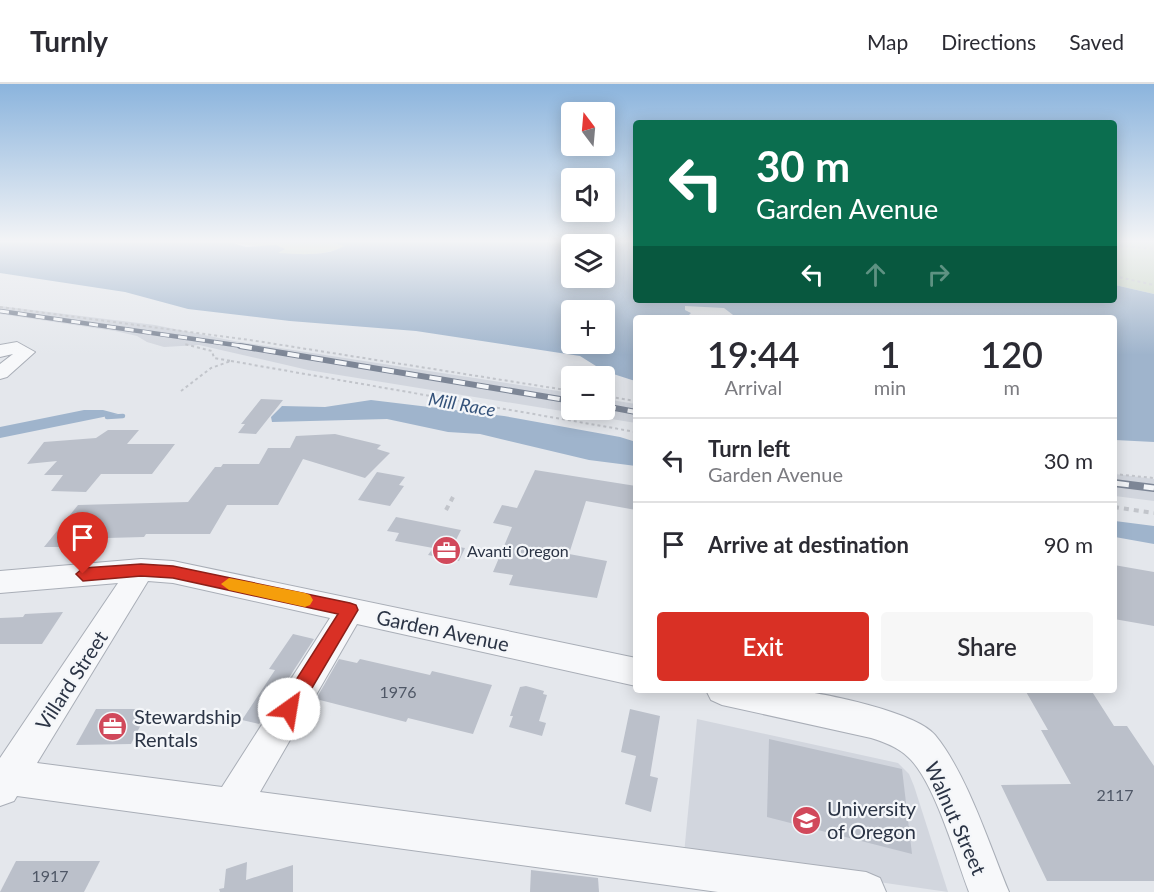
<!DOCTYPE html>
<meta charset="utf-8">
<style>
body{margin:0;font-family:Lato,sans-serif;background:#f7f7f7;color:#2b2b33;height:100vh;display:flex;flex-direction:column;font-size:22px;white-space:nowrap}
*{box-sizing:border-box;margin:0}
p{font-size:20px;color:#7c7c81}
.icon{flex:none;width:33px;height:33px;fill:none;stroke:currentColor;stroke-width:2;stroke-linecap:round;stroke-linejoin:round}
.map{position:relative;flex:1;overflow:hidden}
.panel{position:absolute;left:633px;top:231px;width:484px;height:378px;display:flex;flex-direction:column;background:#fff;border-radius:6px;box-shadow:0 3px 15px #0003}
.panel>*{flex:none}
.banner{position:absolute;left:633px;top:36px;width:484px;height:183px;border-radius:6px;box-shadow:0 3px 15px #0003;background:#0b6e4f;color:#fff;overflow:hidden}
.needle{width:39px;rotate:344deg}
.tools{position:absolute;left:561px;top:18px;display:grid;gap:12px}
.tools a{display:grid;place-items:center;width:54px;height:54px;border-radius:6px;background:#fff;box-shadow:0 3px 15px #0003;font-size:30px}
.pin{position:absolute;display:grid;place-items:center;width:51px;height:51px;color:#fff;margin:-62px -26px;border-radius:50% 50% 50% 0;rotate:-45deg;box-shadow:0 0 6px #0007}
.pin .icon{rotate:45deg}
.me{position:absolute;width:66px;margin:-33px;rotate:32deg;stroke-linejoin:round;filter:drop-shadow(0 0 4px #0008)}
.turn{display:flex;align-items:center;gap:21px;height:126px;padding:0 24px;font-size:27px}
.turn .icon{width:78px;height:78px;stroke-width:2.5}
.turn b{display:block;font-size:42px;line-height:51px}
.lanes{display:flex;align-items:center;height:57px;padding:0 24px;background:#0003;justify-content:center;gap:30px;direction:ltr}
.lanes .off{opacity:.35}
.eta{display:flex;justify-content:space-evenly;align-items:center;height:102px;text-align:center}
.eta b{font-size:36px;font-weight:600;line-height:42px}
.primary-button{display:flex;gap:12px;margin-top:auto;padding:12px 24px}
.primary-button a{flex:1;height:69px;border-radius:6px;background:#d93025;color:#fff;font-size:24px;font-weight:600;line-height:69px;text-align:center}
.primary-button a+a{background:#f7f7f7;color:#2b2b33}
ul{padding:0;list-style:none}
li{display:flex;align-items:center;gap:18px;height:84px;padding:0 24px;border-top:2px solid #e1e1e2}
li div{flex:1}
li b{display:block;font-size:22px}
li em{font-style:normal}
header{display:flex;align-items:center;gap:36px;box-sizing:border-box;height:84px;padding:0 30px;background:#fff;border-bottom:2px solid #e1e1e2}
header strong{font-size:28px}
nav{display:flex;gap:33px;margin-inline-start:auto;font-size:21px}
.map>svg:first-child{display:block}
.built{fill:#d2d6de}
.green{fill:#c9d6c5}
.water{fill:#9fb4cc;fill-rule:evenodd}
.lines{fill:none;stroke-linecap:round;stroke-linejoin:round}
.stream{stroke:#9fb4cc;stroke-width:4.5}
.building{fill:#bbc0ca}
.minor-casing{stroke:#a9aeb7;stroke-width:2}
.path-far1{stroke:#c2c5cb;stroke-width:2;stroke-dasharray:3 3;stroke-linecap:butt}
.path{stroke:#c2c5cb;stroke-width:4;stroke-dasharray:5 5;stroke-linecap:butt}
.minor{fill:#f7f8fa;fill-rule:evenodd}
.rail-far2-casing{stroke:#7d8696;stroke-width:4.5}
.rail-far1-casing{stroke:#7d8696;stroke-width:6}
.rail-casing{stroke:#7d8696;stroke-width:8}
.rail-far2{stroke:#f4f6f9;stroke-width:3;stroke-dasharray:9;stroke-linecap:butt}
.rail-far1{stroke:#f4f6f9;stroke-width:4;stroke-dasharray:12;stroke-linecap:butt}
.rail{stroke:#f4f6f9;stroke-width:5;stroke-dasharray:15;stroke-linecap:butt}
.route{fill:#d93025;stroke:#8d1f18;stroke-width:1.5}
.slow{fill:#f59e0b}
.labels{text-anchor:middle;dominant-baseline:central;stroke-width:4.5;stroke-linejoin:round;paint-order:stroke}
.poi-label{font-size:16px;fill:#2b3445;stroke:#f4f6f9;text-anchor:start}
.near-number-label{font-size:16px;fill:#4f5766}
.water-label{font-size:18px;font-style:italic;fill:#34527a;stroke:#f4f6f9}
.near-street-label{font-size:20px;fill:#2b3445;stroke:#f4f6f9}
.near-poi-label{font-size:20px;fill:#2b3445;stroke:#f4f6f9;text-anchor:start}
</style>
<header>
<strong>Turnly</strong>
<nav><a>Map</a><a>Directions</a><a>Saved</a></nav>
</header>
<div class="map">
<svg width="1154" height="808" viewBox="0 0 1154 808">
<rect width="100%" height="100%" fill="#e4e7ec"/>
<!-- built -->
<g class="built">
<polygon points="0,222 155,241 234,257 571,309 572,326 604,326 605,315 636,320 636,339 308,286 199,261 164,263 147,258 137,252 115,247 0,230"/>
<polygon points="1115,390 1154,395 1154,417 1115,412"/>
<polygon points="697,635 898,679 909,690 914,702 948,808 684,770"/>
</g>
<!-- green -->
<g class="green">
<path d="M224,158H331L345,162C333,170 290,174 276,169C272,168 270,163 265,163C250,161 238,160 224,158Z"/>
<polygon points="1114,158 1154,158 1154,210 1115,201"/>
</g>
<!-- water -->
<g class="water">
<path d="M0,158L233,159L246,163L276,161L285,165L278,169C298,170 326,173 344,162L331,158H636V216H1114L1115,201L1154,210V358L1115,356L1114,234H737L724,224L685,222V226L691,229L689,231L696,234H636V297L632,296L604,287L580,272L416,247L290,237L188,225L125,208L0,189ZM572,160H604V194H572ZM572,226H604V260H572Z"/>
<polygon points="371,316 504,332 620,353 636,358 636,382 589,376 480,350 448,348 387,335 272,338 271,333 282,322 325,323"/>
<polygon points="84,326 103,326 118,330 0,354 0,343"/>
<polygon points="1115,437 1154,442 1154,460 1115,453"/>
</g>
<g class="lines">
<!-- stream -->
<polyline class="stream" points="107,333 123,332"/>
</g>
<!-- building -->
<g class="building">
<polygon points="261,315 283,316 256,350 238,349 245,340 241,340"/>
<polygon points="108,346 139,346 127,360 175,360 152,390 101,390 86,408 51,407 63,391 44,391 57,377 27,380 44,358 96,354"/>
<polygon points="335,350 381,361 377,365 390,369 365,394 303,375 278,421 227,421 210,450 146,450 144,453 107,454 101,463 44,463 78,421 188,418 215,383 221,383 223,380 259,380 268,364 290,364 296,352"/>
<polygon points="535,386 636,402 636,426 586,417 569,470 607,477 597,514 509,501 513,491 493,488 512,443 493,439 502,421 517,424"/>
<polygon points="377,388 405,393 399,401 404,402 390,422 358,416"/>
<polygon points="396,433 461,446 453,462 465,464 459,477 428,471 433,464 395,457 399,449 387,447"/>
<polygon points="1114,481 1154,488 1154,542 1114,535"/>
<polygon points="63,528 42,560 0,560 0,534 23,533 25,530"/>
<polygon points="293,550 314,555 259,640 242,636 275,586 269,585"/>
<polygon points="339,575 357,579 360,575 430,591 432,587 492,601 473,650 408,634 406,638 316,615"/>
<polygon points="526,602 544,607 543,610 547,611 539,637 546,639 542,652 509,643 513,632 510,632 520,603"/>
<polygon points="1025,606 1091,606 1114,642 1127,642 1154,682 1154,797 1047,797 1001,701 1071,700 1041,646 1048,646"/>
<polygon points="96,625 149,625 131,660 76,661"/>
<polygon points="630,625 660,632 650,692 658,694 651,728 625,720 636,672 621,668"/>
<polygon points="769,655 902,685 912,770 767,733"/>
<polygon points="16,777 100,777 84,808 0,808"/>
<polygon points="247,778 246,796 293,781 293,808 220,808 219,805 224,804 226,785"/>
<polygon points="531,786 598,794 599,808 530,808"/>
</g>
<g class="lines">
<defs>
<g id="minor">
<polygon points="17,258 35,268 7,293 0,295 0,280 13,270 0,273 0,261"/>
<path d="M141,475L173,477L636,574V602L357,540L260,708L866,788L880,794L886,808H718L17,712L14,717L0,722V674L118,499L0,509V487ZM148,497L173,499L330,534L222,703L37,679Z"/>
<path d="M706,606C734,606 764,604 793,606C824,609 916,628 935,651C967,690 989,760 1009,808H969C956,774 934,696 908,673C898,663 884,658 871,654L722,621L711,616Z"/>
</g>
</defs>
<!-- minor casing -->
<use href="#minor" class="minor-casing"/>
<!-- path-far1 -->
<g class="path-far1">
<polyline points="1114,161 1154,165"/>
<polyline points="1114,192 1154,201"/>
<polyline points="0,223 250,256 572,307"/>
<polyline points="231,277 636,348"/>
<polyline points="181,307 211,284 231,277 214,274 212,267 184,260"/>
<polyline points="604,312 636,317"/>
<polyline points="1114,390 1154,394"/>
</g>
<!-- path -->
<g class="path">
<polyline points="1114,423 1154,429"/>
<polyline points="446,426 453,413"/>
</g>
<!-- minor -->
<use href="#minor" class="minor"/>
<defs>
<polyline id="rail-far2" points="0,227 249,263"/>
<g id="rail-far1">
<polyline points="240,262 572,317"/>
<polyline points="604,322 636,328"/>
<polyline points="1114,399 1118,399"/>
</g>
<polyline id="rail" points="1114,399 1154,404"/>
</defs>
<!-- rail-far2 casing -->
<use href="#rail-far2" class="rail-far2-casing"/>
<!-- rail-far1 casing -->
<use href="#rail-far1" class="rail-far1-casing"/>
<!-- rail casing -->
<use href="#rail" class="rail-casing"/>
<!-- rail-far2 -->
<use href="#rail-far2" class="rail-far2"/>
<!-- rail-far1 -->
<use href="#rail-far1" class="rail-far1"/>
<!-- rail -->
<use href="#rail" class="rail"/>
</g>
<!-- sky -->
<linearGradient id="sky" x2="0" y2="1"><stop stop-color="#8bb4dd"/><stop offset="0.58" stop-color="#f3f4f6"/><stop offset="1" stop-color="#f3f4f6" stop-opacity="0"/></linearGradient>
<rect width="1154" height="271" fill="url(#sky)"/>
<!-- route -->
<polygon class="route" points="141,480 173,482 350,519 356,521 358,526 296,631 289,633 282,631 280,625 282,618 338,530 173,494 141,492 83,497 76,490 83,484"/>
<!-- slow -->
<polygon class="slow" points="229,494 305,509 310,511 313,516 310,521 305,523 229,506 221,500"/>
<!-- icons -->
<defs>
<symbol id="office-disc" viewBox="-11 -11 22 22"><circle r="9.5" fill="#d1495b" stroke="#f4f6f9"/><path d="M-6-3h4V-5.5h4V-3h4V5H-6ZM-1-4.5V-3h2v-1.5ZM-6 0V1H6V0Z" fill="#fff"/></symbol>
<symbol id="university-disc" viewBox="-11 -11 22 22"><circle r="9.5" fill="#d1495b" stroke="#f4f6f9"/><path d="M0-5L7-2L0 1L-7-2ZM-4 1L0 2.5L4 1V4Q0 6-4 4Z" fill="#fff"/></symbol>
</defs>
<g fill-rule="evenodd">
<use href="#office-disc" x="430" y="450" width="33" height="33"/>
<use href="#office-disc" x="96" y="626" width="33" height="33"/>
<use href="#university-disc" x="790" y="720" width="33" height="33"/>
</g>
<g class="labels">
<!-- poi labels -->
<g class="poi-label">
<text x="467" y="466">Avanti Oregon</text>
</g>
<!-- near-number labels -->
<g class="near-number-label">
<text x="398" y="607">1976</text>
<text x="1115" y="710">2117</text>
<text x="50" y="791">1917</text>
</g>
<!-- water labels -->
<g class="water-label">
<text transform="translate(462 320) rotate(10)">Mill Race</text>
</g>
<!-- near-street labels -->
<g class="near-street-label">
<text transform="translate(443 546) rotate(12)">Garden Avenue</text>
<text transform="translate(71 596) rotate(-57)">Villard Street</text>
<text transform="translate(956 734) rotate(66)">Walnut Street</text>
</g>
<!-- near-poi labels -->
<g class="near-poi-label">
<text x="134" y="632">Stewardship<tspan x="134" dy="23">Rentals</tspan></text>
<text x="827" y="724">University<tspan x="827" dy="23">of Oregon</tspan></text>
</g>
</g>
</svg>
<div class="tools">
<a><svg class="needle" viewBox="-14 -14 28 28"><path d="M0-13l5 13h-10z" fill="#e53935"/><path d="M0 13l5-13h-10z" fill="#7c7c81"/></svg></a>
<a><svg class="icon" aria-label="sound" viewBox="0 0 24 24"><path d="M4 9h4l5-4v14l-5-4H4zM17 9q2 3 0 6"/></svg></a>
<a><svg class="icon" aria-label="layers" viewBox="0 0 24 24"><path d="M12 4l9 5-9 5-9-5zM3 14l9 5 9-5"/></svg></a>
<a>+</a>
<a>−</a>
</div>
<div class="pin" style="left:83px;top:490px;background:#d93025"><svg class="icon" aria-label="arrive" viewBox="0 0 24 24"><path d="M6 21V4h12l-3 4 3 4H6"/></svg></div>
<svg class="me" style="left:289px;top:625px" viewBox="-20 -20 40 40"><circle r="19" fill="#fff"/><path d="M0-13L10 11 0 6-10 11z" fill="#d93025"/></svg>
<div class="banner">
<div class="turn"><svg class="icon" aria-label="left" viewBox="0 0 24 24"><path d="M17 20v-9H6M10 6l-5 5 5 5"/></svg><div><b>30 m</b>Garden Avenue</div></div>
<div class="lanes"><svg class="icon" aria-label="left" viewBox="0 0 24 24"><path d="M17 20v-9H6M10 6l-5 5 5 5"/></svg><svg class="icon off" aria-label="ahead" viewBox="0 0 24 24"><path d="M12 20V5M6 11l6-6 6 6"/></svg><svg class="icon off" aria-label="right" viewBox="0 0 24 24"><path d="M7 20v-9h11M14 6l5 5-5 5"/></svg></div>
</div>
<section class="panel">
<div class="eta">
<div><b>19:44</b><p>Arrival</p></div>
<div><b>1</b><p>min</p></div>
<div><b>120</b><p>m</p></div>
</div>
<ul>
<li><svg class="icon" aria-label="left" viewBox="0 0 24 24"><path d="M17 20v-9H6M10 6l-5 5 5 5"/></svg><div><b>Turn left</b><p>Garden Avenue</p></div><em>30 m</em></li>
<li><svg class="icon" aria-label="arrive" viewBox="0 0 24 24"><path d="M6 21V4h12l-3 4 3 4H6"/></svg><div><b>Arrive at destination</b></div><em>90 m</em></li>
</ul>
<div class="primary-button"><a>Exit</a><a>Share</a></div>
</section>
</div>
